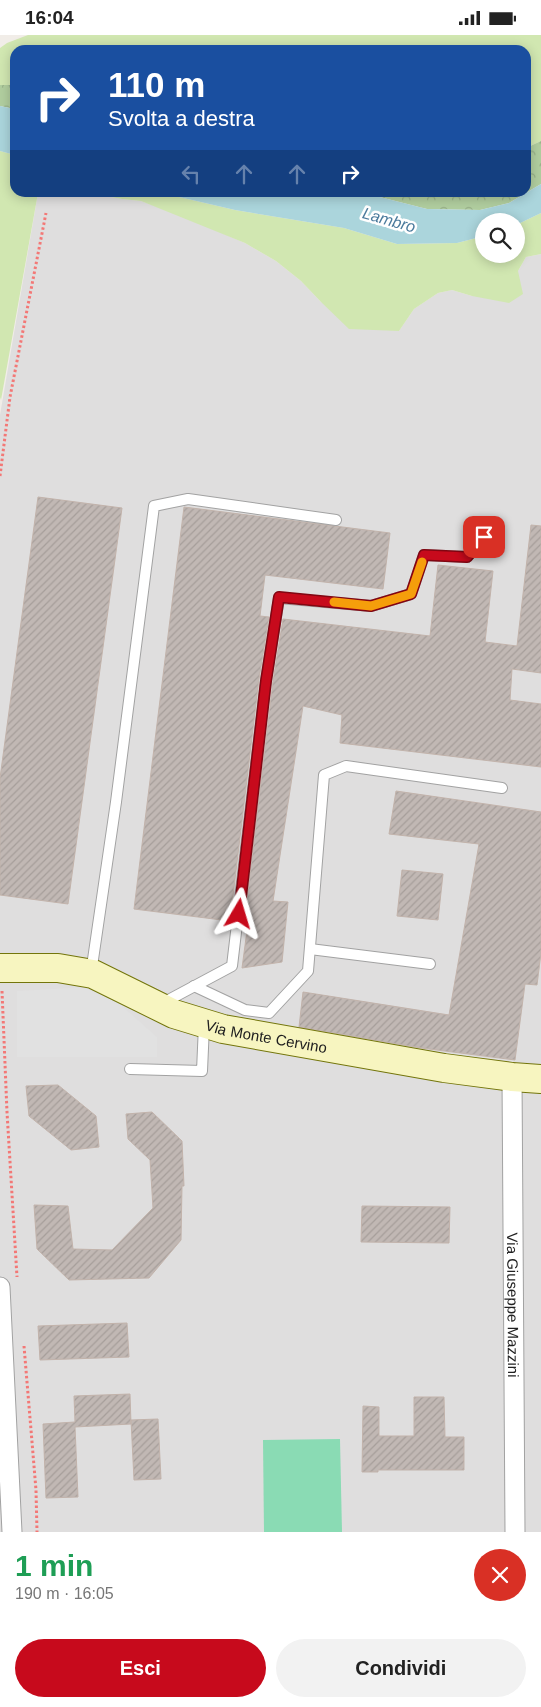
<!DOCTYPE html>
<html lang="it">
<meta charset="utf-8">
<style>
body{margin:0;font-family:Helvetica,sans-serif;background:#f2f2f2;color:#222;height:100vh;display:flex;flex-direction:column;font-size:19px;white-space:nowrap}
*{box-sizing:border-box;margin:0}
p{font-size:16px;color:#767676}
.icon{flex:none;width:28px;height:28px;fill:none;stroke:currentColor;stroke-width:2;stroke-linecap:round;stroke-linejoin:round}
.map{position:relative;height:1497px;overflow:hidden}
.side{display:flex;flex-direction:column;background:#fff;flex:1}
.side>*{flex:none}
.hud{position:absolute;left:10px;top:10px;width:521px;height:152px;border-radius:15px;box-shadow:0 2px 12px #0003;background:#1a4fa0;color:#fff;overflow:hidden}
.tools{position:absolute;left:475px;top:178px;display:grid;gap:10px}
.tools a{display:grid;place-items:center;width:50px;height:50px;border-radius:50%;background:#fff;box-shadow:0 2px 12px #0003;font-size:25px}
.pin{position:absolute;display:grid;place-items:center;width:42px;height:42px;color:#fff;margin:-21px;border-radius:10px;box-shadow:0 2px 8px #0006}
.me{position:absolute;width:55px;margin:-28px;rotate:7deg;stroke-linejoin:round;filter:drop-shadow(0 0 4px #0008)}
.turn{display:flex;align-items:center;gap:18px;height:105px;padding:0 15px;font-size:22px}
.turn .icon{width:65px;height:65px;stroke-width:2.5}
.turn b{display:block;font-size:35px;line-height:42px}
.lanes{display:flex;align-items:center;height:48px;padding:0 15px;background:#0003;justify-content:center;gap:25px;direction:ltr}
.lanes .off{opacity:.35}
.round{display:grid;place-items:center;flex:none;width:52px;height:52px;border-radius:26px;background:#f2f2f2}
.summary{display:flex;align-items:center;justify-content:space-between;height:85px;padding:0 15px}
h1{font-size:30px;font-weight:600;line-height:38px;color:#1e9e55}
.button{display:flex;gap:10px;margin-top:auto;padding:10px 15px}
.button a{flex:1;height:58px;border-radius:30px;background:#c70a1c;color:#fff;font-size:20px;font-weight:600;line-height:58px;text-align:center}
.button a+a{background:#f2f2f2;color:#222}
.status{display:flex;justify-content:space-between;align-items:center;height:35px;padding:0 25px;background:#fff;direction:ltr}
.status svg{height:14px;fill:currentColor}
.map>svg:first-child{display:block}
.residential{fill:#dfdede}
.grass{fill:#d1e7b1}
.forest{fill:url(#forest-crowns)}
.pitch{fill:#8adbb4}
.parking{fill:#e1e1e1}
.water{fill:#abd5dc}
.building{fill:url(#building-hatch);stroke:#c2b3ab}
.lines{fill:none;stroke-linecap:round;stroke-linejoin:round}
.lane-casing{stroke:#a2a2a2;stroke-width:12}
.street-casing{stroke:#a2a2a2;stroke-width:21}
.secondary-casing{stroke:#73750b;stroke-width:30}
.path{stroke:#f37876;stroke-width:3;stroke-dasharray:2.5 2.5;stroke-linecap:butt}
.lane{stroke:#fff;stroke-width:10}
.street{stroke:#fff;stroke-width:19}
.secondary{stroke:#f7f5c0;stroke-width:28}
.route-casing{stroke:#810612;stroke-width:12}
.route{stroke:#c70a1c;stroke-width:9}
.slow{stroke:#f59e0b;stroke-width:9}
.labels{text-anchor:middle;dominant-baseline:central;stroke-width:5;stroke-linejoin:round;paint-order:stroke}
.street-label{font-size:15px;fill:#212121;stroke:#fff}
.water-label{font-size:16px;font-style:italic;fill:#4b7b9d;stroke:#fff}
</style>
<div class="status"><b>16:04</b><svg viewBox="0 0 49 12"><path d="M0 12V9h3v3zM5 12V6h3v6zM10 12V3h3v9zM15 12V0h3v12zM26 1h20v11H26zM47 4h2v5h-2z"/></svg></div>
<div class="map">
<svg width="541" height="1497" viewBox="0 0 541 1497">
<defs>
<pattern id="forest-crowns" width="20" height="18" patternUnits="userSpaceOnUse" patternTransform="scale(1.25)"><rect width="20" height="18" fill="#b1ce9f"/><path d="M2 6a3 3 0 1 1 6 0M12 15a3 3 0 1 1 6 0" fill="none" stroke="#98b189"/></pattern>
<pattern id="building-hatch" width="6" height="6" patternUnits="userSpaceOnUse" patternTransform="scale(1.25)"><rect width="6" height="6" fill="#c1b8b4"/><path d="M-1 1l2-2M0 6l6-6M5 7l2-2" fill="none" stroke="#a69e9a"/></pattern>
</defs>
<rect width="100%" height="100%" fill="#f1ede8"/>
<!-- residential -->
<polygon class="residential" points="38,158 90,158 122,164 141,166 183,181 245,208 276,226 301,246 321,267 399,296 414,274 438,258 452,255 472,261 518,236 526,222 541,219 541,1497 0,1497 0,380"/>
<!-- grass -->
<g class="grass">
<polygon points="28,0 541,0 541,106 526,113 526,15 15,15 15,50 0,50 0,13 7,8"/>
<polygon points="0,116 15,120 15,158 38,158 1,365 0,362"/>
<polygon points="90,158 162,158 235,175 344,193 397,209 457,208 484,201 484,219 516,219 516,190 541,178 541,219 526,222 518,236 523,259 509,268 472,261 452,255 438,258 414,274 399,296 349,294 321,267 301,246 276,226 245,208 141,166 122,164"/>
</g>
<!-- forest -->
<g class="forest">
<polygon points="0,50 15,50 15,74 0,71"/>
<polygon points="541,106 541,149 509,168 480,175 427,174 364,158 526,158 526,113"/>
</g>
<!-- pitch -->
<polygon class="pitch" points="340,1404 342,1497 264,1497 263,1405"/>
<!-- parking -->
<polygon class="parking" points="85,952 121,970 157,1002 157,1022 17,1022 17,956"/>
<!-- water -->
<g class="water">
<polygon points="0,71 15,74 15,120 0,116"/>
<polygon points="541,149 541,178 516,190 516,186 484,186 484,201 457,208 397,209 344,193 235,175 162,158 364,158 427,174 480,175 509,168"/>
</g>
<!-- building -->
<g class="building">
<polygon points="38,462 122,473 68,869 0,860 0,743"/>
<polygon points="184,472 390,498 383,554 265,540 260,581 269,582 259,644 230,886 134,874"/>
<polygon points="531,490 541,491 541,638 512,634 510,665 541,669 541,732 340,708 342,680 303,671 273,866 288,867 282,927 242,933 248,888 244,888 273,646 283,584 430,601 438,530 493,536 485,607 517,611"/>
<polygon points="396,756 541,777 541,918 537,950 525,949 515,1025 421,1013 299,992 303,957 449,980 479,809 389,799"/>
<polygon points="402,835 443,839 438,885 397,881"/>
<polygon points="58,1050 96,1081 99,1112 71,1115 29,1081 26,1051"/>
<polygon points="152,1077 182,1106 184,1151 182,1151 181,1205 149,1243 69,1245 37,1214 34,1170 68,1171 73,1214 112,1215 153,1173 150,1125 128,1104 126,1079"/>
<polygon points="362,1171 450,1172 449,1208 361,1207"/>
<polygon points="127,1288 129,1322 40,1325 38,1291"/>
<polygon points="130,1359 131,1389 75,1392 78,1462 46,1463 43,1389 75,1387 74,1361"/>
<polygon points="414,1362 444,1362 445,1402 464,1402 464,1435 378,1435 378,1437 362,1437 363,1371 379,1372 379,1401 414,1401"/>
<polygon points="158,1384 161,1444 134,1445 131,1385"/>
</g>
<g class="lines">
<defs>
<g id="lane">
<polyline points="310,914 430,929"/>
<polyline points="91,938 116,767 154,471 188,464 336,485"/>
<polyline points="194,951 245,975 269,978 308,936 324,740 346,731 502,753"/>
<polyline points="161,969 232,931 266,645 279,563 371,571 411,559 424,520 467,522 484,502"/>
<polyline points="130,1034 202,1036 204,990"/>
</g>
<g id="street">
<path id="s1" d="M512,1042L515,1497"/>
<polyline points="0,1252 12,1497"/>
</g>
<g id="secondary">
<path id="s2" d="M0,933H58L93,939L174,979L223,994L444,1033L512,1042L541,1044"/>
</g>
</defs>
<!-- lane casing -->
<use href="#lane" class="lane-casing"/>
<!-- street casing -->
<use href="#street" class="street-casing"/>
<!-- secondary casing -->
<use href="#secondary" class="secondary-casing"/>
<!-- path -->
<g class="path">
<polyline points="0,441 10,362 46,178"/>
<polyline points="2,956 7,1077 17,1242"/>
<polyline points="24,1311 36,1455 37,1497"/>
</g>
<!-- lane -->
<use href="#lane" class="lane"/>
<!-- street -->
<use href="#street" class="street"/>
<!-- secondary -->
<use href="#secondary" class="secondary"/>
</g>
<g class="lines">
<defs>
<polyline id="route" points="239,879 266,646 279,562 371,571 411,559 424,520 467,522 484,502"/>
</defs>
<!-- route casing -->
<use href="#route" class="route-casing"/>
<!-- route -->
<use href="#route" class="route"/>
<!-- slow -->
<polyline class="slow" points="334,567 371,571 411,559 422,527"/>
</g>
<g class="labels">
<!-- street labels -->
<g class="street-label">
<text stroke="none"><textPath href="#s2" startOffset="279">Via Monte Cervino</textPath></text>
<text stroke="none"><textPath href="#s1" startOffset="228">Via Giuseppe Mazzini</textPath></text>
</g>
<!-- water labels -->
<g class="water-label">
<text transform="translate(389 185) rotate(16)">Lambro</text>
</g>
</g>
</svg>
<div class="tools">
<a><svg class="icon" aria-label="search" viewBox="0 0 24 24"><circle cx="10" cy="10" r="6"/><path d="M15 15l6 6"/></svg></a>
</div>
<div class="pin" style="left:484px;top:502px;background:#d93025"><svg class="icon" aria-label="arrive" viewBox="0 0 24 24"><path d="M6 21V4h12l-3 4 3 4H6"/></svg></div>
<svg class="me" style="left:239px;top:879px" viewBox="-20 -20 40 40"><path d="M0-17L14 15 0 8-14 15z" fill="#c70a1c" stroke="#fff" stroke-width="4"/></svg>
<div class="hud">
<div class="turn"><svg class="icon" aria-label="right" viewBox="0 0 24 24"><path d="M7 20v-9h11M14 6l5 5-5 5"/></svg><div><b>110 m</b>Svolta a destra</div></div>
<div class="lanes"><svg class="icon off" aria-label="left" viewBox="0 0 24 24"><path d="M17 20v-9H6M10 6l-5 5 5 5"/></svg><svg class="icon off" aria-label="ahead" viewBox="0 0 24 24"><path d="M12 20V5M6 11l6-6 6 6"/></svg><svg class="icon off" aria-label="ahead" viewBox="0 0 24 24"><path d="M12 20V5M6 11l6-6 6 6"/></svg><svg class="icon" aria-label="right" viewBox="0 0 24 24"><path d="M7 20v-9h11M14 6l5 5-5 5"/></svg></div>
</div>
</div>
<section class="side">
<div class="summary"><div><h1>1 min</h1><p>190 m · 16:05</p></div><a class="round" style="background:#d93025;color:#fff"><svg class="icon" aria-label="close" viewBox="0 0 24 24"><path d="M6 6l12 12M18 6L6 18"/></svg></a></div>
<div class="button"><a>Esci</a><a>Condividi</a></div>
</section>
